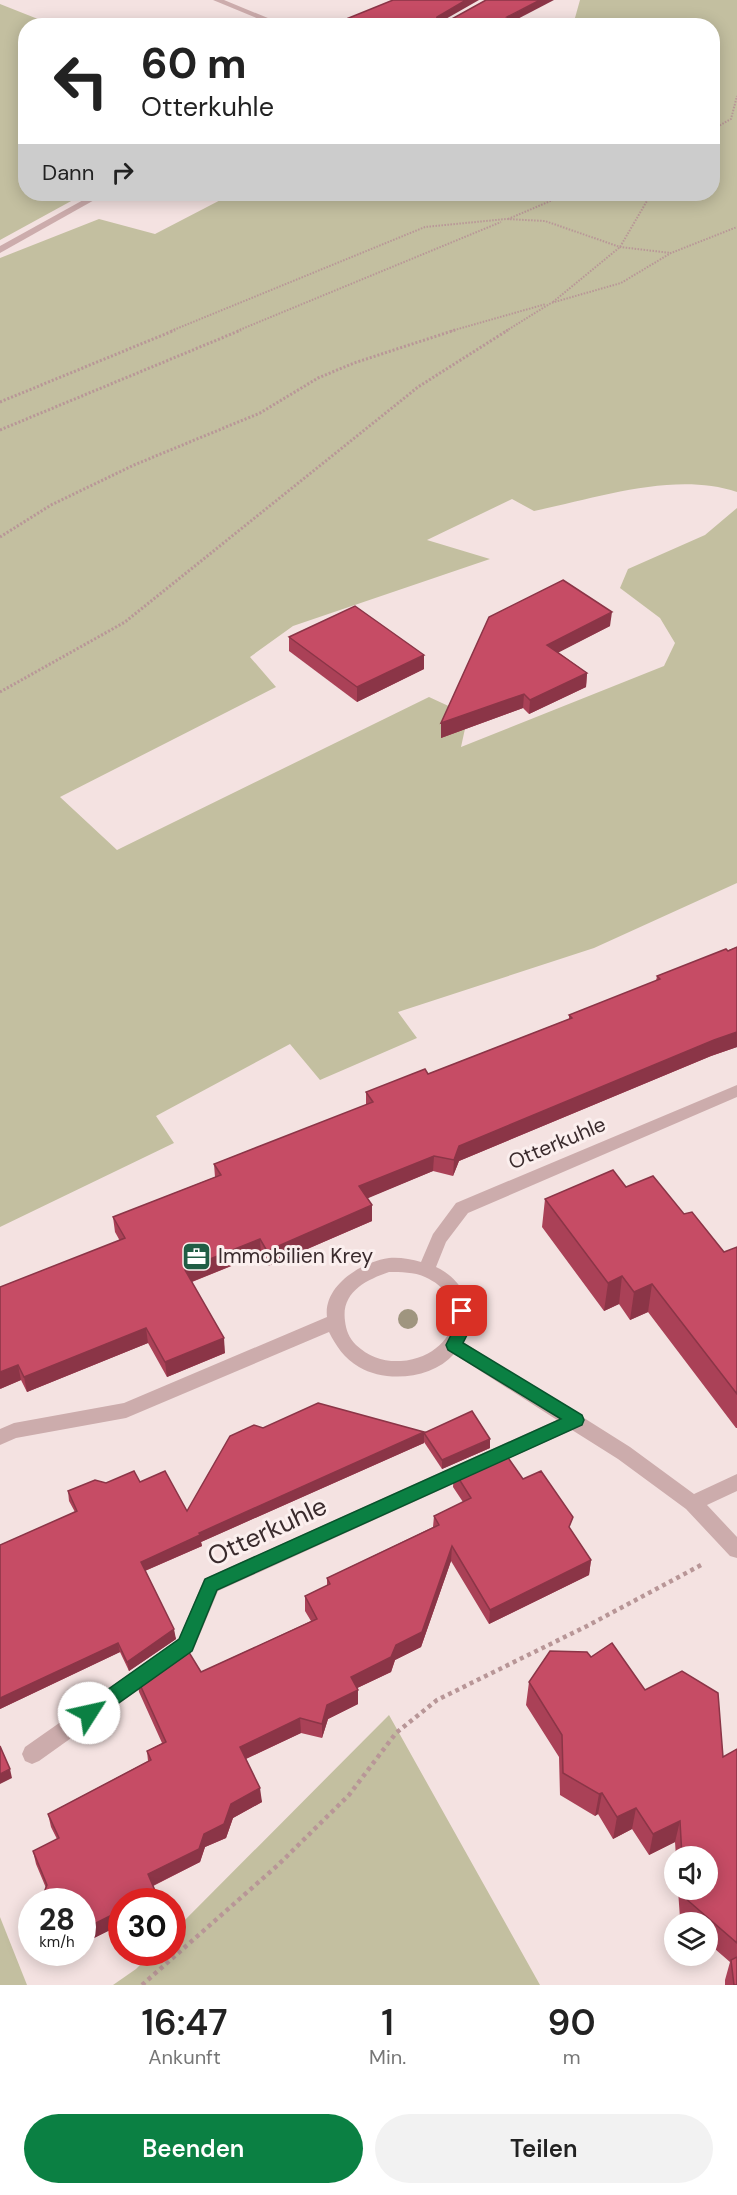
<!DOCTYPE html>
<html lang="de">
<style>
body{margin:0;font-family:"DM Sans",sans-serif;background:#f2f2f2;color:#222;height:100vh;display:flex;flex-direction:column;font-size:22px;white-space:nowrap}
*{box-sizing:border-box;margin:0}
p{font-size:20px;color:#767676}
.icon{flex:none;width:33px;height:33px;fill:none;stroke:currentColor;stroke-width:2;stroke-linecap:round;stroke-linejoin:round}
.map{position:relative;height:1985px;overflow:hidden}
.panel{display:flex;flex-direction:column;background:#fff;flex:1}
.panel>*{flex:none}
.guide{position:absolute;left:18px;top:18px;width:702px;height:183px;border-radius:24px;box-shadow:0 3px 15px #0003;background:#fff;color:#222;overflow:hidden}
.buttons{position:absolute;left:664px;top:1846px;display:grid;gap:12px}
.buttons a{display:grid;place-items:center;width:54px;height:54px;border-radius:50%;background:#fff;box-shadow:0 3px 15px #0003;font-size:30px}
.speed{position:absolute;left:18px;top:1888px;display:flex;gap:12px;font-size:30px;font-weight:700;text-align:center}
.speed>*{display:grid;place-content:center;width:78px;height:78px;border-radius:50%;background:#fff;box-shadow:0 3px 15px #0003;line-height:1}
.speed small{font-size:15px;font-weight:400}
.speed .limit{border:9px solid #d22;background:#fff;color:#111}
.pin{position:absolute;display:grid;place-items:center;width:51px;height:51px;color:#fff;margin:-26px;border-radius:12px;box-shadow:0 3px 9px #0006}
.me{position:absolute;width:66px;margin:-33px;rotate:55deg;stroke-linejoin:round;filter:drop-shadow(0 0 4px #0008)}
.turn{display:flex;align-items:center;gap:21px;height:126px;padding:0 24px;font-size:27px}
.turn .icon{width:78px;height:78px;stroke-width:2.5}
.turn b{display:block;font-size:42px;line-height:51px}
.then{display:flex;align-items:center;height:57px;padding:0 24px;background:#0003;gap:12px;font-size:22px}
.eta{display:flex;justify-content:space-evenly;align-items:center;height:102px;text-align:center}
.eta b{font-size:36px;font-weight:600;line-height:42px}
.primary-button{display:flex;gap:12px;margin-top:auto;padding:12px 24px}
.primary-button a{flex:1;height:69px;border-radius:36px;background:#0b8043;color:#fff;font-size:24px;font-weight:600;line-height:69px;text-align:center}
.primary-button a+a{background:#f2f2f2;color:#222}
.map>svg:first-child{display:block}
.green{fill:#c3bfa0}
.lines{fill:none;stroke-linecap:round;stroke-linejoin:round}
.path-far2{stroke:#b89697;stroke-width:2;stroke-dasharray:1.5 1.5;stroke-linecap:butt}
.path-far1{stroke:#b89697;stroke-width:3;stroke-dasharray:2 2;stroke-linecap:butt}
.path{stroke:#b89697;stroke-width:4.5;stroke-dasharray:4 4;stroke-linecap:butt}
.minor{fill:#ccacac;fill-rule:evenodd}
.tree{fill:#9f957f}
.wall{fill:#aa4157}
.shaded-wall{fill:#8b3547}
.building{fill:#c64c65;stroke:#8b3547;stroke-width:1.5}
.route{fill:#0b8043;stroke:#07532c;stroke-width:1.5}
.labels{text-anchor:middle;dominant-baseline:central;stroke-width:6;stroke-linejoin:round;paint-order:stroke}
.street-label{font-size:21px;fill:#3a2b2d;stroke:#fbefee}
.poi-label{font-size:21px;fill:#3a2b2d;stroke:#fbefee;text-anchor:start}
.near-street-label{font-size:26px;fill:#3a2b2d;stroke:#fbefee}
</style>
<div class="map">
<svg width="737" height="1985" viewBox="0 0 737 1985">
<rect width="100%" height="100%" fill="#f4e2e1"/>
<!-- green -->
<g class="green">
<path d="M580,0H737V492C674,471 598,498 534,511L512,499L427,540L490,559L293,626L250,657L276,687L60,797L117,850L429,697L468,715L461,747L664,666L675,643L660,618L620,588L628,569L705,535L737,508V883L594,948L398,1012L417,1038L320,1080L290,1044L156,1116L174,1143L0,1227V258L99,219L155,234L232,194H712V26L573,25Z"/>
<polygon points="0,4 53,25 26,26 26,194 84,194 0,240"/>
<polygon points="389,1715 540,1985 113,1985 136,1969 152,1953 172,1953 173,1932"/>
<polygon points="0,1917 27,1985 0,1985"/>
</g>
<g class="lines">
<!-- path-far2 -->
<g class="path-far2">
<polyline points="712,130 731,119 737,96"/>
<polyline points="508,219 567,194"/>
<polyline points="553,302 620,247 651,194"/>
<polyline points="171,331 425,227 506,219 545,221 620,247 671,253"/>
<polyline points="237,331 501,222"/>
<polyline points="451,331 546,304"/>
<polyline points="506,331 551,303 621,283 671,253 737,227"/>
</g>
<!-- path-far1 -->
<g class="path-far1">
<polyline points="0,402 175,330"/>
<polyline points="0,430 241,330"/>
<polyline points="0,537 51,505 134,465 260,413 318,378 354,363 455,330"/>
<polyline points="0,692 125,622 418,387 508,330"/>
</g>
<!-- path -->
<polyline class="path" points="142,1985 278,1865 349,1795 396,1733 437,1700 587,1626 703,1564"/>
<!-- minor -->
<g class="minor">
<polygon points="213,0 224,0 280,23 278,26 269,26 271,24"/>
<polygon points="94,194 105,194 0,253 0,246"/>
<path d="M737,1085V1097L468,1213L446,1242L436,1267C466,1281 478,1313 463,1342L575,1413L582,1415L584,1418L630,1447L694,1494L737,1474V1491L707,1505L737,1537V1558L730,1556L686,1509L618,1459L572,1430L218,1591L193,1651L39,1761L32,1764L25,1761L22,1754L25,1747L179,1639L204,1579L557,1420L454,1354C432,1379 386,1383 359,1367C344,1358 336,1346 329,1332L126,1418L16,1438L0,1445V1429L14,1423L124,1403L327,1317C323,1286 361,1262 389,1258C399,1257 411,1259 421,1262L433,1234L456,1203ZM389,1272C401,1272 414,1272 425,1277C476,1300 454,1357 401,1361C384,1362 369,1357 356,1345C349,1338 346,1330 345,1321C341,1292 366,1280 389,1272Z"/>
</g>
</g>
<!-- trees -->
<circle class="tree" cx="408" cy="1319" r="10"/>
<!-- wall -->
<g class="wall">
<polygon points="489,617 610,626 558,652 587,673 586,687 529,714 523,708 441,738 441,723"/>
<polygon points="289,637 424,669 357,702 289,651"/>
<polygon points="737,947 737,1047 711,1056 459,1161 453,1176 433,1171 367,1198 372,1221 268,1266 261,1254 192,1282 225,1353 167,1377 148,1343 27,1392 21,1380 0,1389 120,1241 115,1232 113,1217 215,1177 214,1164 366,1105 366,1092 428,1074 569,1019 569,1015 656,981 657,976"/>
<polygon points="626,1187 684,1214 724,1252 737,1247 737,1428 736,1428 648,1312 630,1320 619,1304 604,1311 542,1227 545,1199"/>
<polygon points="263,1428 424,1443 201,1542 202,1546 145,1571 176,1639 129,1671 120,1652 0,1709 0,1545 75,1512 69,1501 68,1491 106,1483 140,1482 187,1511"/>
<polygon points="424,1433 490,1448 442,1469 424,1442"/>
<polygon points="454,1471 523,1479 571,1530 591,1560 589,1575 489,1624 451,1561 421,1647 395,1660 391,1672 357,1688 358,1690 358,1704 328,1719 322,1738 301,1733 246,1759 262,1802 233,1818 226,1838 205,1847 200,1862 122,1902 122,1924 82,1944 82,1902 46,1888 36,1864 33,1851 57,1839 51,1827 48,1814 148,1761 147,1751 162,1743 139,1692 137,1678 201,1672 311,1621 305,1611 305,1596 327,1586 327,1578 433,1527 434,1516 463,1502 453,1487"/>
<polygon points="591,1657 645,1690 723,1757 737,1749 737,1985 725,1985 725,1980 730,1962 708,1943 708,1923 685,1923 680,1918 678,1890 708,1890 708,1857 676,1857 675,1842 649,1855 632,1829 613,1839 598,1814 595,1816 560,1795 559,1757 526,1705 529,1682"/>
</g>
<!-- shaded-wall -->
<g class="shaded-wall">
<polygon points="466,0 479,0 437,24 437,17"/>
<polygon points="540,0 554,0 506,25 507,17"/>
<polygon points="612,612 610,626 546,659 547,645"/>
<polygon points="424,655 424,669 357,702 357,687"/>
<polygon points="587,673 586,687 529,714 530,700"/>
<polygon points="524,694 523,708 441,738 441,723"/>
<polygon points="737,1032 737,1047 711,1056 459,1161 453,1176 454,1160 459,1146 714,1040"/>
<polygon points="434,1156 433,1171 359,1202 359,1186"/>
<polygon points="372,1205 372,1221 268,1266 267,1251"/>
<polygon points="260,1239 261,1254 191,1282 185,1270 190,1267"/>
<polygon points="622,1276 619,1304 604,1311 608,1283"/>
<polygon points="652,1284 648,1312 630,1320 634,1292"/>
<polygon points="146,1328 148,1343 27,1392 24,1377"/>
<polygon points="224,1338 225,1353 167,1377 165,1362"/>
<polygon points="18,1365 21,1380 0,1389 0,1372"/>
<polygon points="424,1432 424,1443 201,1542 202,1546 142,1572 141,1562 199,1533"/>
<polygon points="490,1439 490,1448 442,1469 442,1460"/>
<polygon points="452,1546 451,1561 421,1647 395,1660 391,1672 351,1691 351,1677 396,1645"/>
<polygon points="591,1560 589,1575 489,1624 490,1610"/>
<polygon points="174,1629 176,1639 129,1671 127,1662"/>
<polygon points="118,1643 120,1652 0,1709 0,1698"/>
<polygon points="358,1690 358,1704 328,1719 322,1738 322,1724 327,1705"/>
<polygon points="300,1718 301,1733 241,1761 240,1747"/>
<polygon points="10,1769 12,1778 0,1784 0,1774"/>
<polygon points="260,1788 262,1802 233,1818 226,1838 205,1847 200,1862 150,1887 148,1874 204,1834 231,1804"/>
<polygon points="602,1793 598,1814 595,1816 599,1794"/>
<polygon points="636,1808 632,1829 613,1839 617,1817"/>
<polygon points="680,1821 675,1842 649,1855 653,1834"/>
<polygon points="156,1893 158,1902 138,1902"/>
<polygon points="122,1910 122,1924 82,1944 82,1930"/>
</g>
<!-- building -->
<g class="building">
<polygon points="393,0 466,0 437,17 436,20 450,20 486,0 540,0 507,17 537,26 329,26"/>
<polygon points="563,580 612,612 547,645 587,673 530,700 524,694 441,723 489,617"/>
<polygon points="355,606 424,655 357,687 289,637"/>
<polygon points="737,947 737,1032 714,1040 459,1146 454,1160 434,1156 359,1186 372,1205 267,1251 260,1239 190,1267 185,1270 224,1338 165,1362 146,1328 24,1377 18,1365 0,1372 0,1287 125,1238 113,1217 221,1175 214,1164 373,1102 366,1092 425,1069 428,1074 572,1018 569,1015 660,979 657,976 726,949 728,951"/>
<polygon points="613,1170 626,1187 653,1176 684,1214 692,1212 724,1252 737,1247 737,1394 652,1284 634,1292 622,1276 608,1283 545,1199"/>
<polygon points="318,1403 424,1432 199,1533 200,1535 141,1562 174,1629 127,1662 118,1643 0,1698 0,1545 77,1511 68,1491 95,1480 106,1483 134,1471 140,1482 165,1471 187,1511 230,1436 254,1425 263,1428"/>
<polygon points="472,1411 490,1439 442,1460 424,1433"/>
<polygon points="502,1449 523,1479 541,1471 573,1517 569,1527 591,1560 490,1610 452,1546 422,1632 396,1645 391,1657 351,1677 358,1690 327,1705 322,1724 300,1718 240,1747 260,1788 231,1804 224,1824 204,1834 199,1849 148,1874 156,1893 138,1902 122,1902 122,1910 82,1930 82,1902 40,1902 47,1885 33,1851 59,1838 48,1814 151,1760 147,1751 166,1742 137,1678 184,1644 201,1672 317,1619 305,1596 330,1584 327,1578 439,1525 434,1516 471,1498 454,1471"/>
<polygon points="612,1643 645,1690 682,1671 718,1693 723,1757 737,1749 737,1943 685,1898 685,1890 708,1890 708,1857 682,1857 680,1821 653,1834 636,1808 617,1817 602,1793 599,1794 563,1773 562,1735 529,1682 550,1651 587,1652 591,1657"/>
<polygon points="0,1746 10,1769 0,1774"/>
<polygon points="737,1957 737,1985 734,1985 731,1960"/>
</g>
<!-- route -->
<polygon class="route" points="462,1305 470,1311 470,1329 463,1343 582,1415 584,1420 582,1425 217,1590 192,1651 96,1719 89,1722 83,1719 80,1713 83,1707 179,1639 205,1579 561,1419 448,1350 446,1345 454,1329 455,1311"/>
<!-- icons -->
<defs>
<symbol id="office-square" viewBox="-11 -11 22 22"><rect x="-9" y="-9" width="18" height="18" rx="4" fill="#205d45" stroke="#fbefee"/><path d="M-6-3h4V-5.5h4V-3h4V5H-6ZM-1-4.5V-3h2v-1.5ZM-6 0V1H6V0Z" fill="#fff"/></symbol>
</defs>
<g fill-rule="evenodd">
<use href="#office-square" x="180" y="1240" width="33" height="33"/>
</g>
<g class="labels">
<!-- street labels -->
<g class="street-label">
<text transform="translate(557 1143) rotate(-23)">Otterkuhle</text>
</g>
<!-- poi labels -->
<g class="poi-label">
<text x="218" y="1256">Immobilien Krey</text>
</g>
<!-- near-street labels -->
<g class="near-street-label">
<text transform="translate(267 1531) rotate(-25)">Otterkuhle</text>
</g>
</g>
</svg>
<div class="buttons">
<a><svg class="icon" aria-label="sound" viewBox="0 0 24 24"><path d="M4 9h4l5-4v14l-5-4H4zM17 9q2 3 0 6"/></svg></a>
<a><svg class="icon" aria-label="layers" viewBox="0 0 24 24"><path d="M12 4l9 5-9 5-9-5zM3 14l9 5 9-5"/></svg></a>
</div>
<div class="speed"><div>28<small>km/h</small></div><div class="limit">30</div></div>
<div class="pin" style="left:462px;top:1311px;background:#d93025"><svg class="icon" aria-label="arrive" viewBox="0 0 24 24"><path d="M6 21V4h12l-3 4 3 4H6"/></svg></div>
<svg class="me" style="left:89px;top:1713px" viewBox="-20 -20 40 40"><circle r="19" fill="#fff"/><path d="M0-13L10 11 0 6-10 11z" fill="#0b8043"/></svg>
<div class="guide">
<div class="turn"><svg class="icon" aria-label="left" viewBox="0 0 24 24"><path d="M17 20v-9H6M10 6l-5 5 5 5"/></svg><div><b>60 m</b>Otterkuhle</div></div>
<div class="then">Dann<svg class="icon" aria-label="right" viewBox="0 0 24 24"><path d="M7 20v-9h11M14 6l5 5-5 5"/></svg></div>
</div>
</div>
<section class="panel">
<div class="eta">
<div><b>16:47</b><p>Ankunft</p></div>
<div><b>1</b><p>Min.</p></div>
<div><b>90</b><p>m</p></div>
</div>
<div class="primary-button"><a>Beenden</a><a>Teilen</a></div>
</section>
